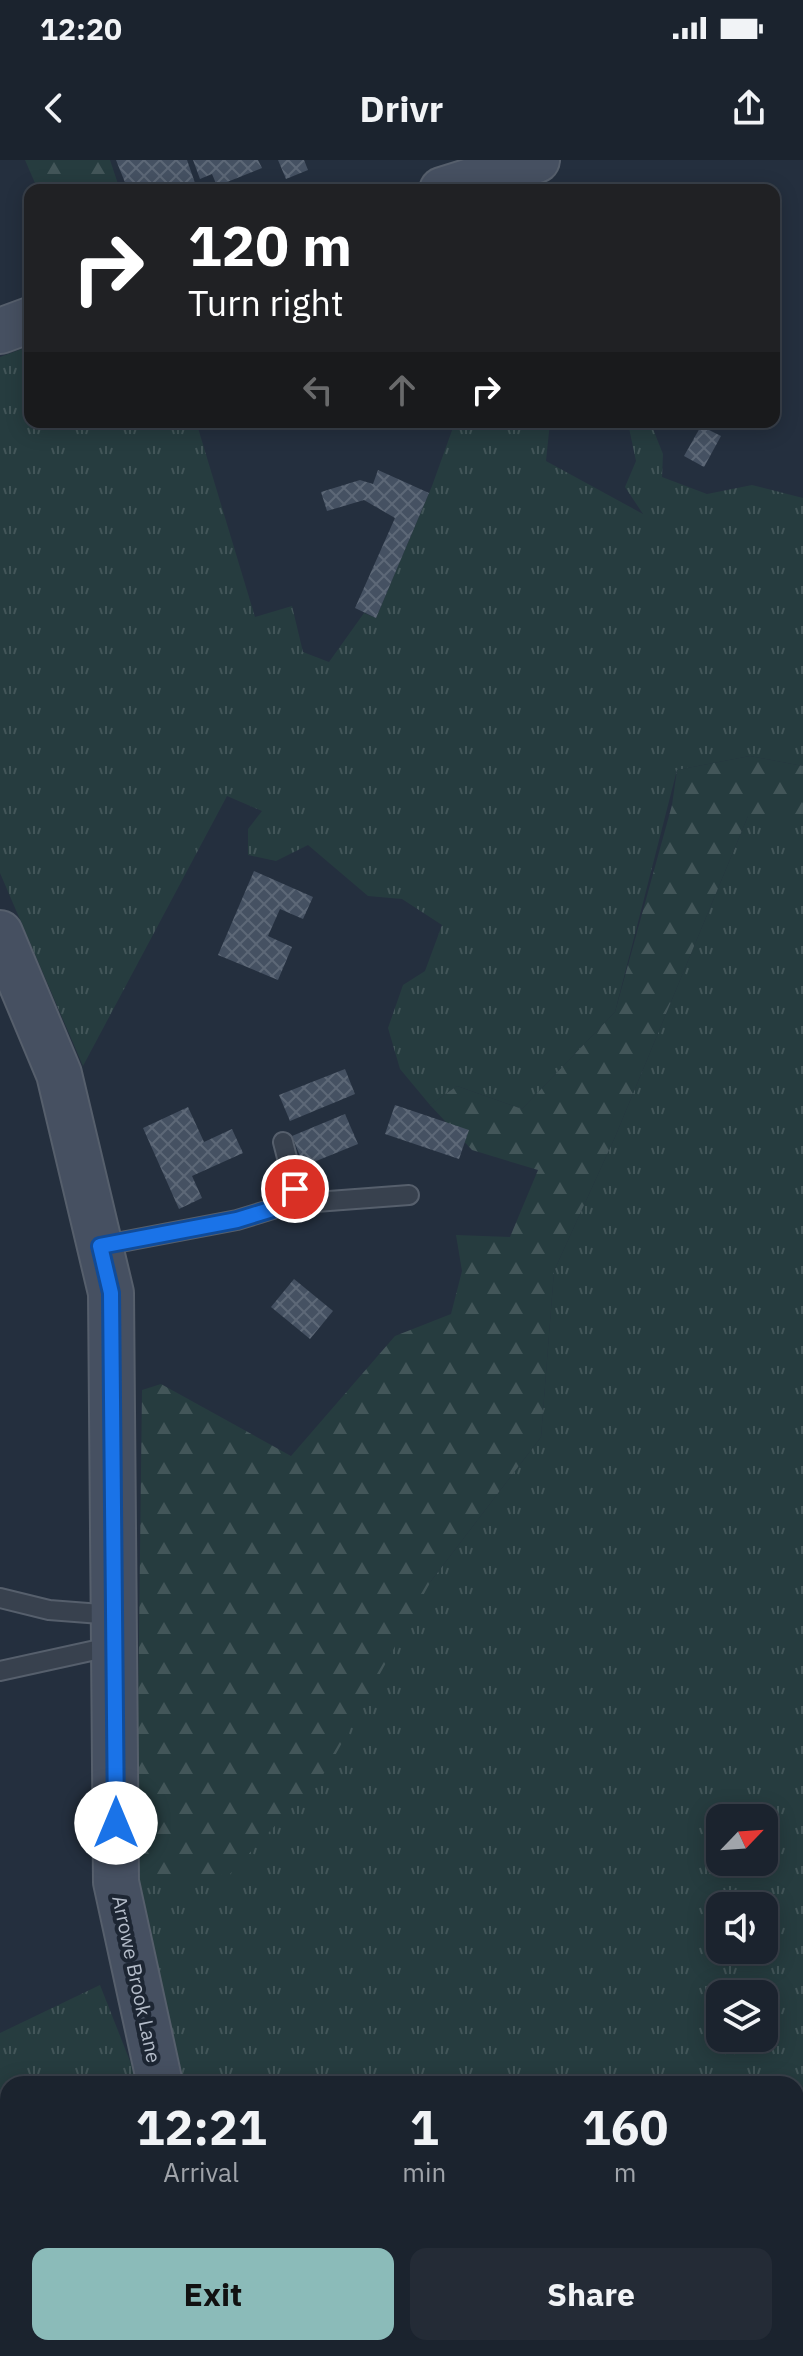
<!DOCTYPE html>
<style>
body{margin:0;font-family:"IBM Plex Sans",sans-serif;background:#242b36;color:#f1f3f6;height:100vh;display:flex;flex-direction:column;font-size:30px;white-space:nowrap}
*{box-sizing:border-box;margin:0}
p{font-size:26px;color:#a0a4aa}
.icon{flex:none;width:44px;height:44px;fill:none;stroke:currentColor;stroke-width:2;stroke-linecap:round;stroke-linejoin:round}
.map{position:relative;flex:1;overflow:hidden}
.sheet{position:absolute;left:0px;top:1916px;width:804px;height:280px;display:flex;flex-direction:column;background:#1b232e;border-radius:24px 24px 0 0;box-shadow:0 4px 20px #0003,0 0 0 2px #39404a}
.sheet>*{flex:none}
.guide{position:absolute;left:24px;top:24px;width:756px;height:244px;border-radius:16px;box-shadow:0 4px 20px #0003,0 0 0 2px #39404a;background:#202124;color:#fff;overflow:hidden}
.needle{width:52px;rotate:65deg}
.fabs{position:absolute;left:706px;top:1644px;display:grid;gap:16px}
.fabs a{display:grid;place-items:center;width:72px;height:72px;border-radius:16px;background:#1b232e;box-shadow:0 4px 20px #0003,0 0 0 2px #39404a;font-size:40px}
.pin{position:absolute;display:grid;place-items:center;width:68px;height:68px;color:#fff;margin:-34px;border:4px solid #fff;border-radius:50%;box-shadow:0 2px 8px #0007}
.me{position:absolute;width:88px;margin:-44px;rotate:0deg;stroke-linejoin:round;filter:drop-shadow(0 0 6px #0008)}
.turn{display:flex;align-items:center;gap:28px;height:168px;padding:0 32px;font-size:36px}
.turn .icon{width:104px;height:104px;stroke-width:2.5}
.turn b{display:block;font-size:56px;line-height:68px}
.lanes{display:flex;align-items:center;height:76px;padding:0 32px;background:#0003;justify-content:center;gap:40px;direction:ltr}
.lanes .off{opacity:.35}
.eta{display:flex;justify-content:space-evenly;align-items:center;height:136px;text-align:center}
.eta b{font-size:48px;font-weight:700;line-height:56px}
.primary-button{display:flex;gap:16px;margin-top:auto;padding:16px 32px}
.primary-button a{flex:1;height:92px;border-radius:16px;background:#8bbbb9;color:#111;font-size:32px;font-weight:700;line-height:92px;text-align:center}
.primary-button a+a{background:#242b36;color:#f1f3f6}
.status{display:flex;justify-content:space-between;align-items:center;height:56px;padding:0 40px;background:#1b232e;direction:ltr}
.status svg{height:22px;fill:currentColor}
header{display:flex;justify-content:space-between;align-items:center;height:104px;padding:0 32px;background:#1b232e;font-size:36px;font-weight:700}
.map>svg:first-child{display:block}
.grass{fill:url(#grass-tufts);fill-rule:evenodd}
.forest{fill:url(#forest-firs)}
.water{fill:url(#water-waves)}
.building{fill:url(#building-cross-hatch)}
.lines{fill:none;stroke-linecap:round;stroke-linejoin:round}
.lane-casing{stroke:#565f6c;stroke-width:22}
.secondary-casing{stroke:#565f6c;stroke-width:48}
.path{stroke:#44595c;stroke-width:5;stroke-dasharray:6 6;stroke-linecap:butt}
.lane{stroke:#38414e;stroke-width:18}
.secondary{stroke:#465061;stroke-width:44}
.route-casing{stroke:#114b97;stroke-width:20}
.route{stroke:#1a73e8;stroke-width:14}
.labels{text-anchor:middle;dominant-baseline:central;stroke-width:8;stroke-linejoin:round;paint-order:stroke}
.street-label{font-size:20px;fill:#b4bcc9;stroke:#1d2633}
</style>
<div class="status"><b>12:20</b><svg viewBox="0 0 49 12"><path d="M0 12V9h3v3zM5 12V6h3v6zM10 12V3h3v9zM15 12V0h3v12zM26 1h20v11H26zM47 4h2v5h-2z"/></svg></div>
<header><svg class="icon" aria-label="back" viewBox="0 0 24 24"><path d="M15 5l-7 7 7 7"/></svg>Drivr<svg class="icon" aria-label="share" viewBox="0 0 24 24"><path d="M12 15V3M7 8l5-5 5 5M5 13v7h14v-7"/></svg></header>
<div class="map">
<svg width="803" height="2196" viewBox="0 0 803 2196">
<defs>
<pattern id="grass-tufts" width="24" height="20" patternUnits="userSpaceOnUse" patternTransform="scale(2)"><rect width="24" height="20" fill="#263c3f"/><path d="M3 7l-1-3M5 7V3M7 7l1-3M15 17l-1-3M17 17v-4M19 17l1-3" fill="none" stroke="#435659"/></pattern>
<pattern id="forest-firs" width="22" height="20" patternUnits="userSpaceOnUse" patternTransform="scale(2)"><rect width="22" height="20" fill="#263c3f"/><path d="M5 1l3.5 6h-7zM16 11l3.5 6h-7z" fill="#435659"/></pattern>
<pattern id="water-waves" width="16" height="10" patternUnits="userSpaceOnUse" patternTransform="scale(2)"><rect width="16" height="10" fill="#394c67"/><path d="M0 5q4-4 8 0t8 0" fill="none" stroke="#53647b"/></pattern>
<pattern id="building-cross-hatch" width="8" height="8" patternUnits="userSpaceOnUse" patternTransform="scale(2)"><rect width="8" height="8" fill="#455162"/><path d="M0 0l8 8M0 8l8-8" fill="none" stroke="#5d6877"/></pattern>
</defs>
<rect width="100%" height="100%" fill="#242f3e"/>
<!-- grass -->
<g class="grass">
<polygon points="30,186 30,262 217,262 198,268 255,457 292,446 303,492 329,502 364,453 376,458 432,326 455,262 550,262 546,301 643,354 625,327 636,301 629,268 653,269 663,294 662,317 707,334 752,325 803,338 803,606 750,596 677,610 615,852 522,949 457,926 430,945 400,909 388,868 403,825 425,811 442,765 402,739 368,736 308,685 276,701 248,695 248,669 262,651 227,636 83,906 0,713 0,197"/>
<path d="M748,656H803V1997L796,2006V1924H181L136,1721L431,1421L541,1277L554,1111L615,977ZM720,1658H764V1702H720ZM720,1746H764V1790H720ZM720,1834H764V1878H720Z"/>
<polygon points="100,1825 139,1924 8,1924 8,2110 0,2104 0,1873"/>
<polygon points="375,2188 518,2188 512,2196 383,2196"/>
</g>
<!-- forest -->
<g class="forest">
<polygon points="25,0 110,0 120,30 38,30"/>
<polygon points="750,596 803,606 803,656 748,656 615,977 554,1111 541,1277 431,1421 327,1610 230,1714 136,1721 142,1230 161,1224 291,1296 395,1176 451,1154 462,1111 456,1075 510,1077 538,1010 472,990 430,945 457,926 522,949 615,852 672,645 677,610"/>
</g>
<!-- water -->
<polygon class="water" points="548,2188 658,2188 651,2196 550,2196"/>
<!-- building -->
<g class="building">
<polygon points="116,0 187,0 195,23 176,30 128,30"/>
<polygon points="193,0 258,0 262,8 217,26 212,14 200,19"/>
<polygon points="278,0 304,0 308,10 286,19"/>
<polygon points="701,266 721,276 704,307 684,296"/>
<polygon points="378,310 429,333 376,458 355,448 395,358 364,340 327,351 321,332 360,320 373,324"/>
<polygon points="254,711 313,737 303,759 280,749 268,776 292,787 278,820 218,795"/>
<polygon points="345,909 355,934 290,961 279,935"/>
<polygon points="395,945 469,970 459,999 385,974"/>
<polygon points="188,947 204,982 232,969 243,993 192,1016 202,1038 179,1049 143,968"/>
<polygon points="345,954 358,984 304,1006 292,976"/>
<polygon points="294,1119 333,1151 310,1179 271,1147"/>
</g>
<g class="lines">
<defs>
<g id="lane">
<polyline points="289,1044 409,1035"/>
<polyline points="100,1086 237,1060 289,1044 295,1029 283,982"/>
<polyline points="0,1438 49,1450 114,1455"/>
<polyline points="0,1511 114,1486"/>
</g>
<g id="secondary">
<polyline points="442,30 537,0"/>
<polyline points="0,171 30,160"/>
<polyline points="0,773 59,914 111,1133 116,1722 160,1924"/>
<polyline points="320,2188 327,2196"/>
</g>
</defs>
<!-- lane casing -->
<use href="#lane" class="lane-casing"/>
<!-- secondary casing -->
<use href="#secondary" class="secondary-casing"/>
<!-- path -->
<polyline class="path" points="180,2196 188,2188"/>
<!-- lane -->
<use href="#lane" class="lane"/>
<!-- secondary -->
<use href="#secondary" class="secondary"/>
</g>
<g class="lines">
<defs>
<polyline id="route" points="116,1663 111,1133 100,1086 237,1060 289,1044 295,1029"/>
</defs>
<!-- route casing -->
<use href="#route" class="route-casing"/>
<!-- route -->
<use href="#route" class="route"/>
</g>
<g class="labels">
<!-- street labels -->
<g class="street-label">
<text transform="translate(137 1819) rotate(78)">Arrowe Brook Lane</text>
</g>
</g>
</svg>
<div class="fabs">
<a><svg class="needle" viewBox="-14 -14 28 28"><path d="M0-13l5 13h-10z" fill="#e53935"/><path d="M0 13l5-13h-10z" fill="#a0a4aa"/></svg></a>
<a><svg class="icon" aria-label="sound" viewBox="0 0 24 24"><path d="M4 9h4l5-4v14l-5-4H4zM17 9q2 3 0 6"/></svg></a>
<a><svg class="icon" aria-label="layers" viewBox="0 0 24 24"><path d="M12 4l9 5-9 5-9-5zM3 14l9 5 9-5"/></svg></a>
</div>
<div class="pin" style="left:295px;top:1029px;background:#d93025"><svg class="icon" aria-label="arrive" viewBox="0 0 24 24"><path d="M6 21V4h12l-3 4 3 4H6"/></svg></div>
<svg class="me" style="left:116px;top:1663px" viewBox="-20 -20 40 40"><circle r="19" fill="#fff"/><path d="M0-13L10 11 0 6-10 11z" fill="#1a73e8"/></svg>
<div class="guide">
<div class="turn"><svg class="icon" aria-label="right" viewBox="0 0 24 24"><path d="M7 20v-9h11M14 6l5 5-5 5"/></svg><div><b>120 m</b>Turn right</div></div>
<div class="lanes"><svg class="icon off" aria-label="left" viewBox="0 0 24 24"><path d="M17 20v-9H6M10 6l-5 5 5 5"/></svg><svg class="icon off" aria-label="ahead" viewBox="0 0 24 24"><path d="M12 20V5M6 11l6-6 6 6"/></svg><svg class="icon" aria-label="right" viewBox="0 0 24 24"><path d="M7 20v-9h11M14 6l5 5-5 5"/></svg></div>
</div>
<section class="sheet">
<div class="eta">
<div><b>12:21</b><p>Arrival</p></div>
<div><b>1</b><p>min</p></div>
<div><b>160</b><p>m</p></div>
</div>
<div class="primary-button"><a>Exit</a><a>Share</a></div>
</section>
</div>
